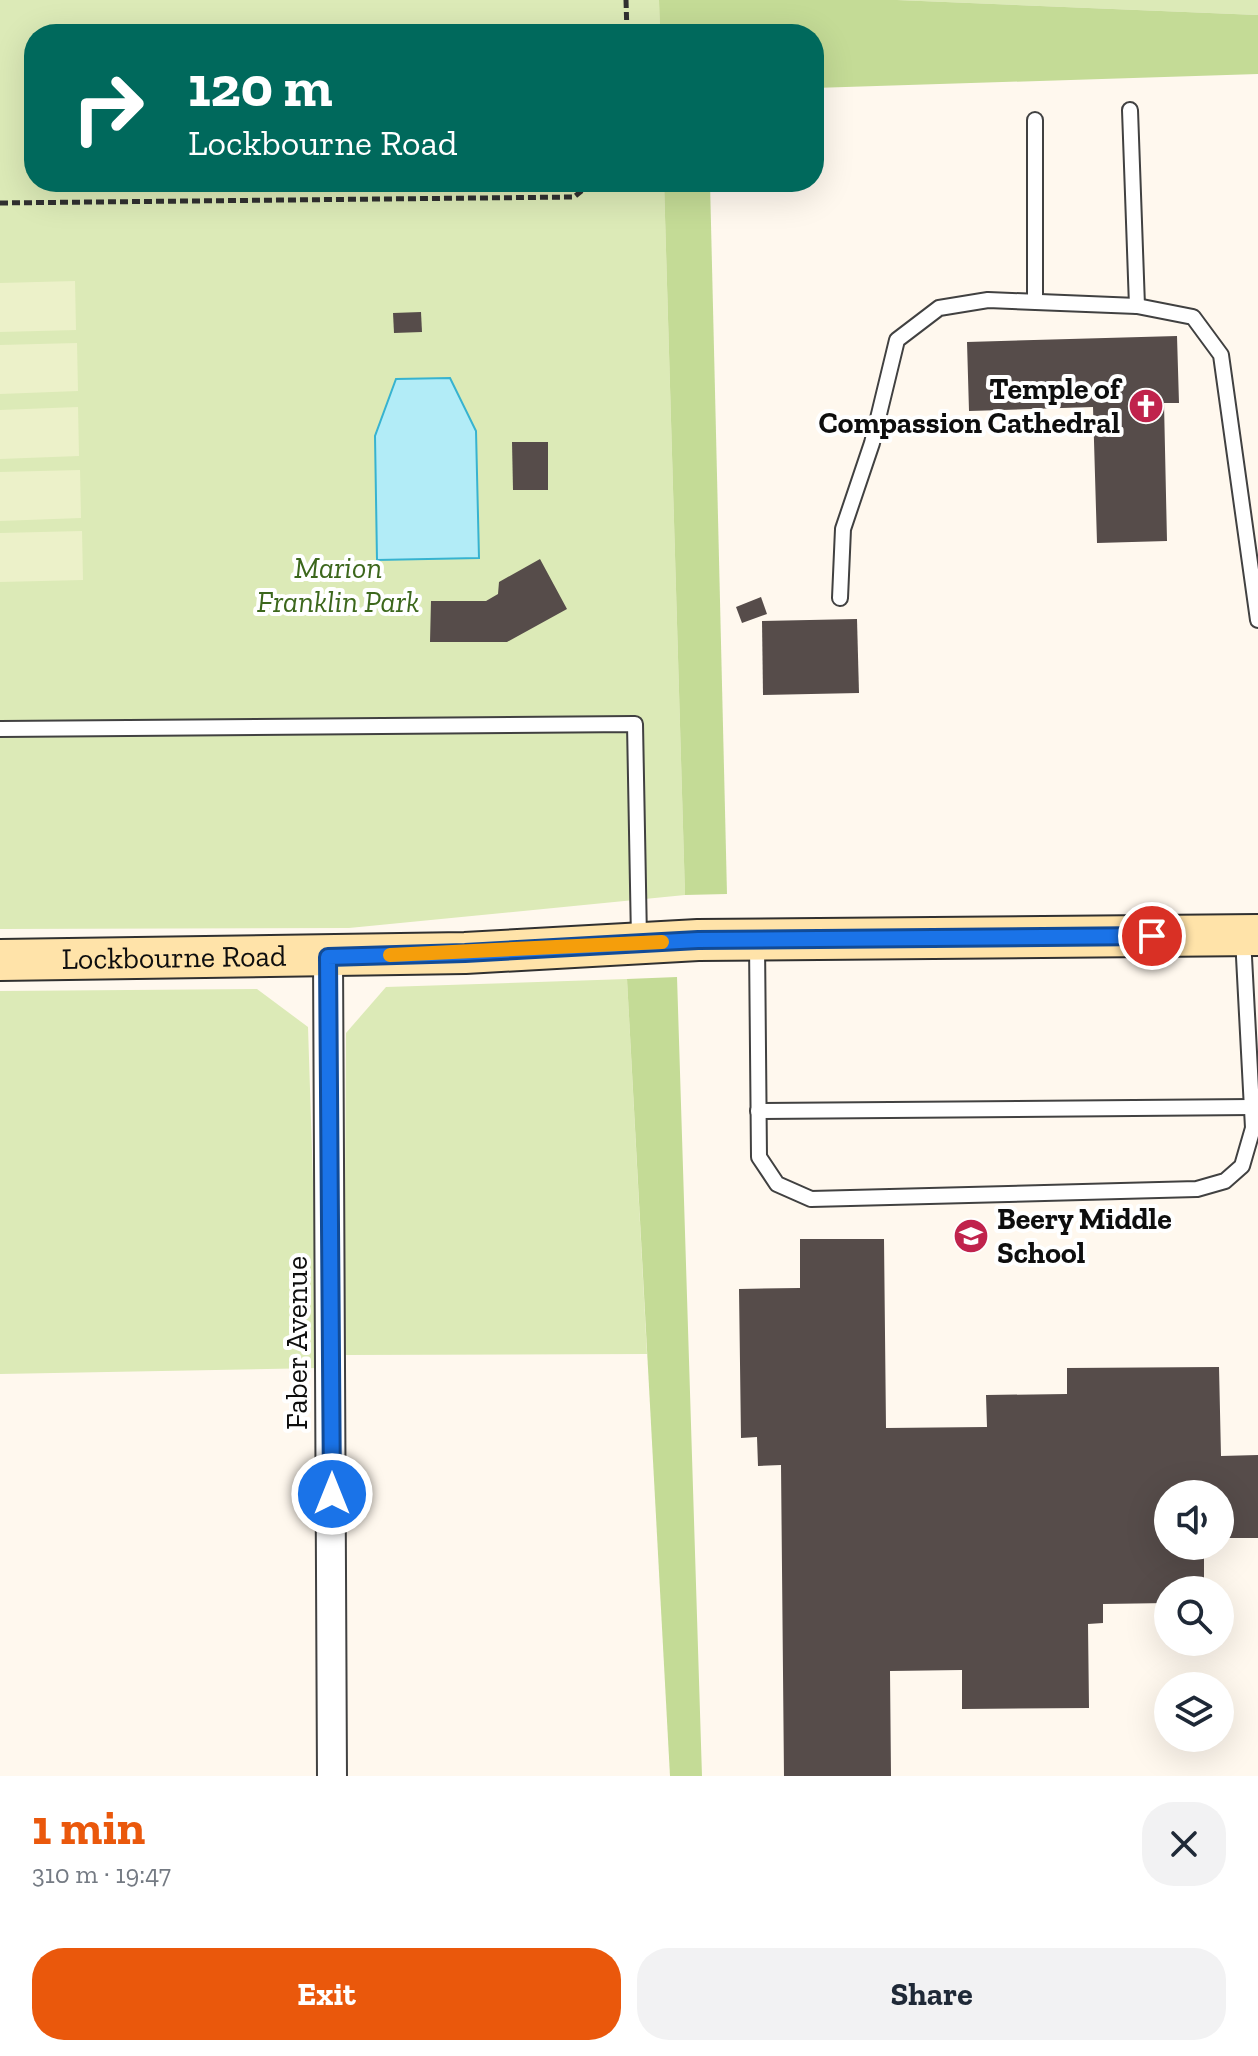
<!DOCTYPE html>
<meta charset="utf-8">
<style>
body{margin:0;font-family:"Zilla Slab",serif;background:#f2f2f3;color:#1f2937;height:100vh;display:flex;flex-direction:column;font-size:30px;white-space:nowrap}
*{box-sizing:border-box;margin:0}
p{font-size:26px;color:#747a83}
.icon{flex:none;width:44px;height:44px;fill:none;stroke:currentColor;stroke-width:2;stroke-linecap:round;stroke-linejoin:round}
.map{position:relative;height:1776px;overflow:hidden}
.details{display:flex;flex-direction:column;background:#fff;flex:1}
.details>*{flex:none}
.hud{position:absolute;left:24px;top:24px;width:800px;height:168px;border-radius:32px;box-shadow:0 8px 32px #0002;background:#00695c;color:#fff;overflow:hidden}
.fabs{position:absolute;left:1154px;top:1480px;display:grid;gap:16px}
.fabs a{display:grid;place-items:center;width:80px;height:80px;border-radius:50%;background:#fff;box-shadow:0 8px 32px #0002;font-size:40px}
.pin{position:absolute;display:grid;place-items:center;width:68px;height:68px;color:#fff;margin:-34px;border:4px solid #fff;border-radius:50%;box-shadow:0 2px 8px #0007}
.me{position:absolute;width:88px;margin:-44px;rotate:0deg;stroke-linejoin:round;filter:drop-shadow(0 0 6px #0008)}
.turn{display:flex;align-items:center;gap:28px;height:168px;padding:0 32px;font-size:36px}
.turn .icon{width:104px;height:104px;stroke-width:2.5}
.turn b{display:block;font-size:56px;line-height:68px}
.round{display:grid;place-items:center;flex:none;width:84px;height:84px;border-radius:32px;background:#f2f2f3}
.head{display:flex;align-items:center;justify-content:space-between;height:136px;padding:0 32px}
h1{font-size:48px;font-weight:700;line-height:60px;color:#ea580c}
.action{display:flex;gap:16px;margin-top:auto;padding:16px 32px}
.action a{flex:1;height:92px;border-radius:32px;background:#ea580c;color:#fff;font-size:32px;font-weight:700;line-height:92px;text-align:center}
.action a+a{background:#f2f2f3;color:#1f2937}
.map>svg:first-child{display:block}
.green{fill:#dceab7}
.forest{fill:#c4db96}
.pitch{fill:#ecf1c9}
.water{fill:#b2ecf7;stroke:#37b3d0;stroke-width:2}
.building{fill:#564c4a}
.lines{fill:none;stroke-linecap:round;stroke-linejoin:round}
.service-casing{stroke:#414141;stroke-width:18}
.minor-casing{stroke:#414141;stroke-width:32}
.secondary-casing{stroke:#303030;stroke-width:44}
.path{stroke:#303030;stroke-width:5;stroke-dasharray:8 4;stroke-linecap:butt}
.service{stroke:#fff;stroke-width:14}
.minor{stroke:#fff;stroke-width:28}
.secondary{stroke:#ffe3a9;stroke-width:40}
.route-casing{stroke:#114b97;stroke-width:20}
.route{stroke:#1a73e8;stroke-width:14}
.slow{stroke:#f59e0b;stroke-width:14}
.labels{text-anchor:middle;dominant-baseline:central;stroke-width:8;stroke-linejoin:round;paint-order:stroke}
.poi-label{font-size:30px;font-weight:bold;fill:#0e0e0e;stroke:#fff;text-anchor:end}
.park-label{font-size:30px;font-style:italic;fill:#3c671c;stroke:#fff}
.street-label{font-size:30px;fill:#0e0e0e;stroke:#fff}
</style>
<div class="map">
<svg width="1258" height="1776" viewBox="0 0 1258 1776">
<rect width="100%" height="100%" fill="#fff8ee"/>
<!-- green -->
<g class="green">
<polygon points="0,0 659,0 660,34 34,34 34,182 664,182 685,895 349,928 0,929"/>
<polygon points="897,0 1258,0 1258,15"/>
<polygon points="627,979 647,1354 344,1355 346,1033 386,987"/>
<polygon points="257,989 308,1027 319,1368 0,1374 0,991"/>
</g>
<!-- forest -->
<g class="forest">
<polygon points="659,0 897,0 1258,15 1258,74 814,88 814,34 660,34"/>
<polygon points="664,182 710,182 727,894 685,895"/>
<polygon points="677,977 702,1776 670,1776 627,979"/>
</g>
<!-- pitch -->
<g class="pitch">
<polygon points="75,281 76,330 0,332 0,283"/>
<polygon points="77,343 78,391 0,394 0,345"/>
<polygon points="78,407 79,456 0,459 0,410"/>
<polygon points="80,470 81,518 0,521 0,472"/>
<polygon points="82,531 83,580 0,582 0,533"/>
</g>
<!-- water -->
<polygon class="water" points="450,378 476,431 479,558 377,560 375,436 396,379"/>
<!-- building -->
<g class="building">
<polygon points="421,312 422,332 394,333 393,313"/>
<polygon points="1177,336 1179,403 1164,403 1167,541 1097,543 1093,407 969,411 967,342"/>
<polygon points="512,442 548,442 548,490 513,490"/>
<polygon points="540,559 567,609 507,642 430,642 431,601 486,601 498,594 499,582"/>
<polygon points="761,597 767,614 742,623 736,607"/>
<polygon points="857,619 859,693 763,695 762,621"/>
<polygon points="800,1239 884,1239 886,1428 987,1427 986,1395 1067,1394 1067,1368 1219,1367 1221,1456 1258,1455 1258,1538 1220,1538 1220,1494 1168,1494 1168,1546 1204,1546 1204,1590 1168,1590 1168,1603 1103,1604 1103,1623 1088,1624 1089,1708 962,1709 962,1670 890,1671 891,1776 784,1776 781,1465 758,1466 757,1437 741,1438 739,1289 800,1288"/>
</g>
<g class="lines">
<defs>
<g id="service">
<polyline points="1130,110 1137,306"/>
<polyline points="1035,301 1035,120"/>
<polyline points="840,598 843,529 872,443 897,340 939,308 988,300 1137,306 1193,317 1221,355 1258,620"/>
<polyline points="0,729 635,724 639,939"/>
<polyline points="757,943 759,1157 777,1184 811,1199 1197,1189 1225,1181 1242,1166 1253,1128 1243,938"/>
<polyline points="758,1111 1252,1107"/>
</g>
<polyline id="minor" points="328,957 332,1776"/>
<g id="secondary">
<path id="s1" d="M0,960L465,953L698,940L1258,935"/>
</g>
</defs>
<!-- service casing -->
<use href="#service" class="service-casing"/>
<!-- minor casing -->
<use href="#minor" class="minor-casing"/>
<!-- secondary casing -->
<use href="#secondary" class="secondary-casing"/>
<!-- path -->
<g class="path">
<polyline points="626,0 627,34"/>
<polyline points="0,203 574,197 593,182"/>
</g>
<!-- service -->
<use href="#service" class="service"/>
<!-- minor -->
<use href="#minor" class="minor"/>
<!-- secondary -->
<use href="#secondary" class="secondary"/>
</g>
<g class="lines">
<defs>
<polyline id="route" points="332,1494 328,957 465,953 698,940 1152,936"/>
</defs>
<!-- route casing -->
<use href="#route" class="route-casing"/>
<!-- route -->
<use href="#route" class="route"/>
<!-- slow -->
<polyline class="slow" points="390,955 662,942"/>
</g>
<!-- icons -->
<defs>
<symbol id="church-disc" viewBox="-11 -11 22 22"><circle r="9.5" fill="#c0234c" stroke="#fff"/><path d="M-1.2-6h2.4v3.5h3.3v2.4h-3.3V6h-2.4V-.1h-3.3v-2.4h3.3Z" fill="#fff"/></symbol>
<symbol id="school-disc" viewBox="-11 -11 22 22"><circle r="9.5" fill="#c0234c" stroke="#fff"/><path d="M0-5L7-2L0 1L-7-2ZM-4 1L0 2.5L4 1V4Q0 6-4 4Z" fill="#fff"/></symbol>
</defs>
<g fill-rule="evenodd">
<use href="#church-disc" x="1126" y="386" width="40" height="40"/>
<use href="#school-disc" x="951" y="1216" width="40" height="40"/>
</g>
<g class="labels">
<!-- poi labels -->
<g class="poi-label">
<text x="1120" y="389">Temple of<tspan x="1120" dy="34">Compassion Cathedral</tspan></text>
<text x="997" y="1219" text-anchor="start">Beery Middle<tspan x="997" dy="34">School</tspan></text>
</g>
<!-- park labels -->
<g class="park-label">
<text x="338" y="568">Marion<tspan x="338" dy="34">Franklin Park</tspan></text>
</g>
<!-- street labels -->
<g class="street-label">
<text stroke="none"><textPath href="#s1" startOffset="174">Lockbourne Road</textPath></text>
<text transform="translate(297 1343) rotate(-90)">Faber Avenue</text>
</g>
</g>
</svg>
<div class="fabs">
<a><svg class="icon" aria-label="sound" viewBox="0 0 24 24"><path d="M4 9h4l5-4v14l-5-4H4zM17 9q2 3 0 6"/></svg></a>
<a><svg class="icon" aria-label="search" viewBox="0 0 24 24"><circle cx="10" cy="10" r="6"/><path d="M15 15l6 6"/></svg></a>
<a><svg class="icon" aria-label="layers" viewBox="0 0 24 24"><path d="M12 4l9 5-9 5-9-5zM3 14l9 5 9-5"/></svg></a>
</div>
<div class="pin" style="left:1152px;top:936px;background:#d93025"><svg class="icon" aria-label="arrive" viewBox="0 0 24 24"><path d="M6 21V4h12l-3 4 3 4H6"/></svg></div>
<svg class="me" style="left:332px;top:1494px" viewBox="-20 -20 40 40"><circle r="17" fill="#1a73e8" stroke="#fff" stroke-width="3"/><path d="M0-11L8 9 0 5-8 9z" fill="#fff"/></svg>
<div class="hud">
<div class="turn"><svg class="icon" aria-label="right" viewBox="0 0 24 24"><path d="M7 20v-9h11M14 6l5 5-5 5"/></svg><div><b>120 m</b>Lockbourne Road</div></div>
</div>
</div>
<section class="details">
<div class="head"><div><h1>1 min</h1><p>310 m · 19:47</p></div><a class="round"><svg class="icon" aria-label="close" viewBox="0 0 24 24"><path d="M6 6l12 12M18 6L6 18"/></svg></a></div>
<div class="action"><a>Exit</a><a>Share</a></div>
</section>
